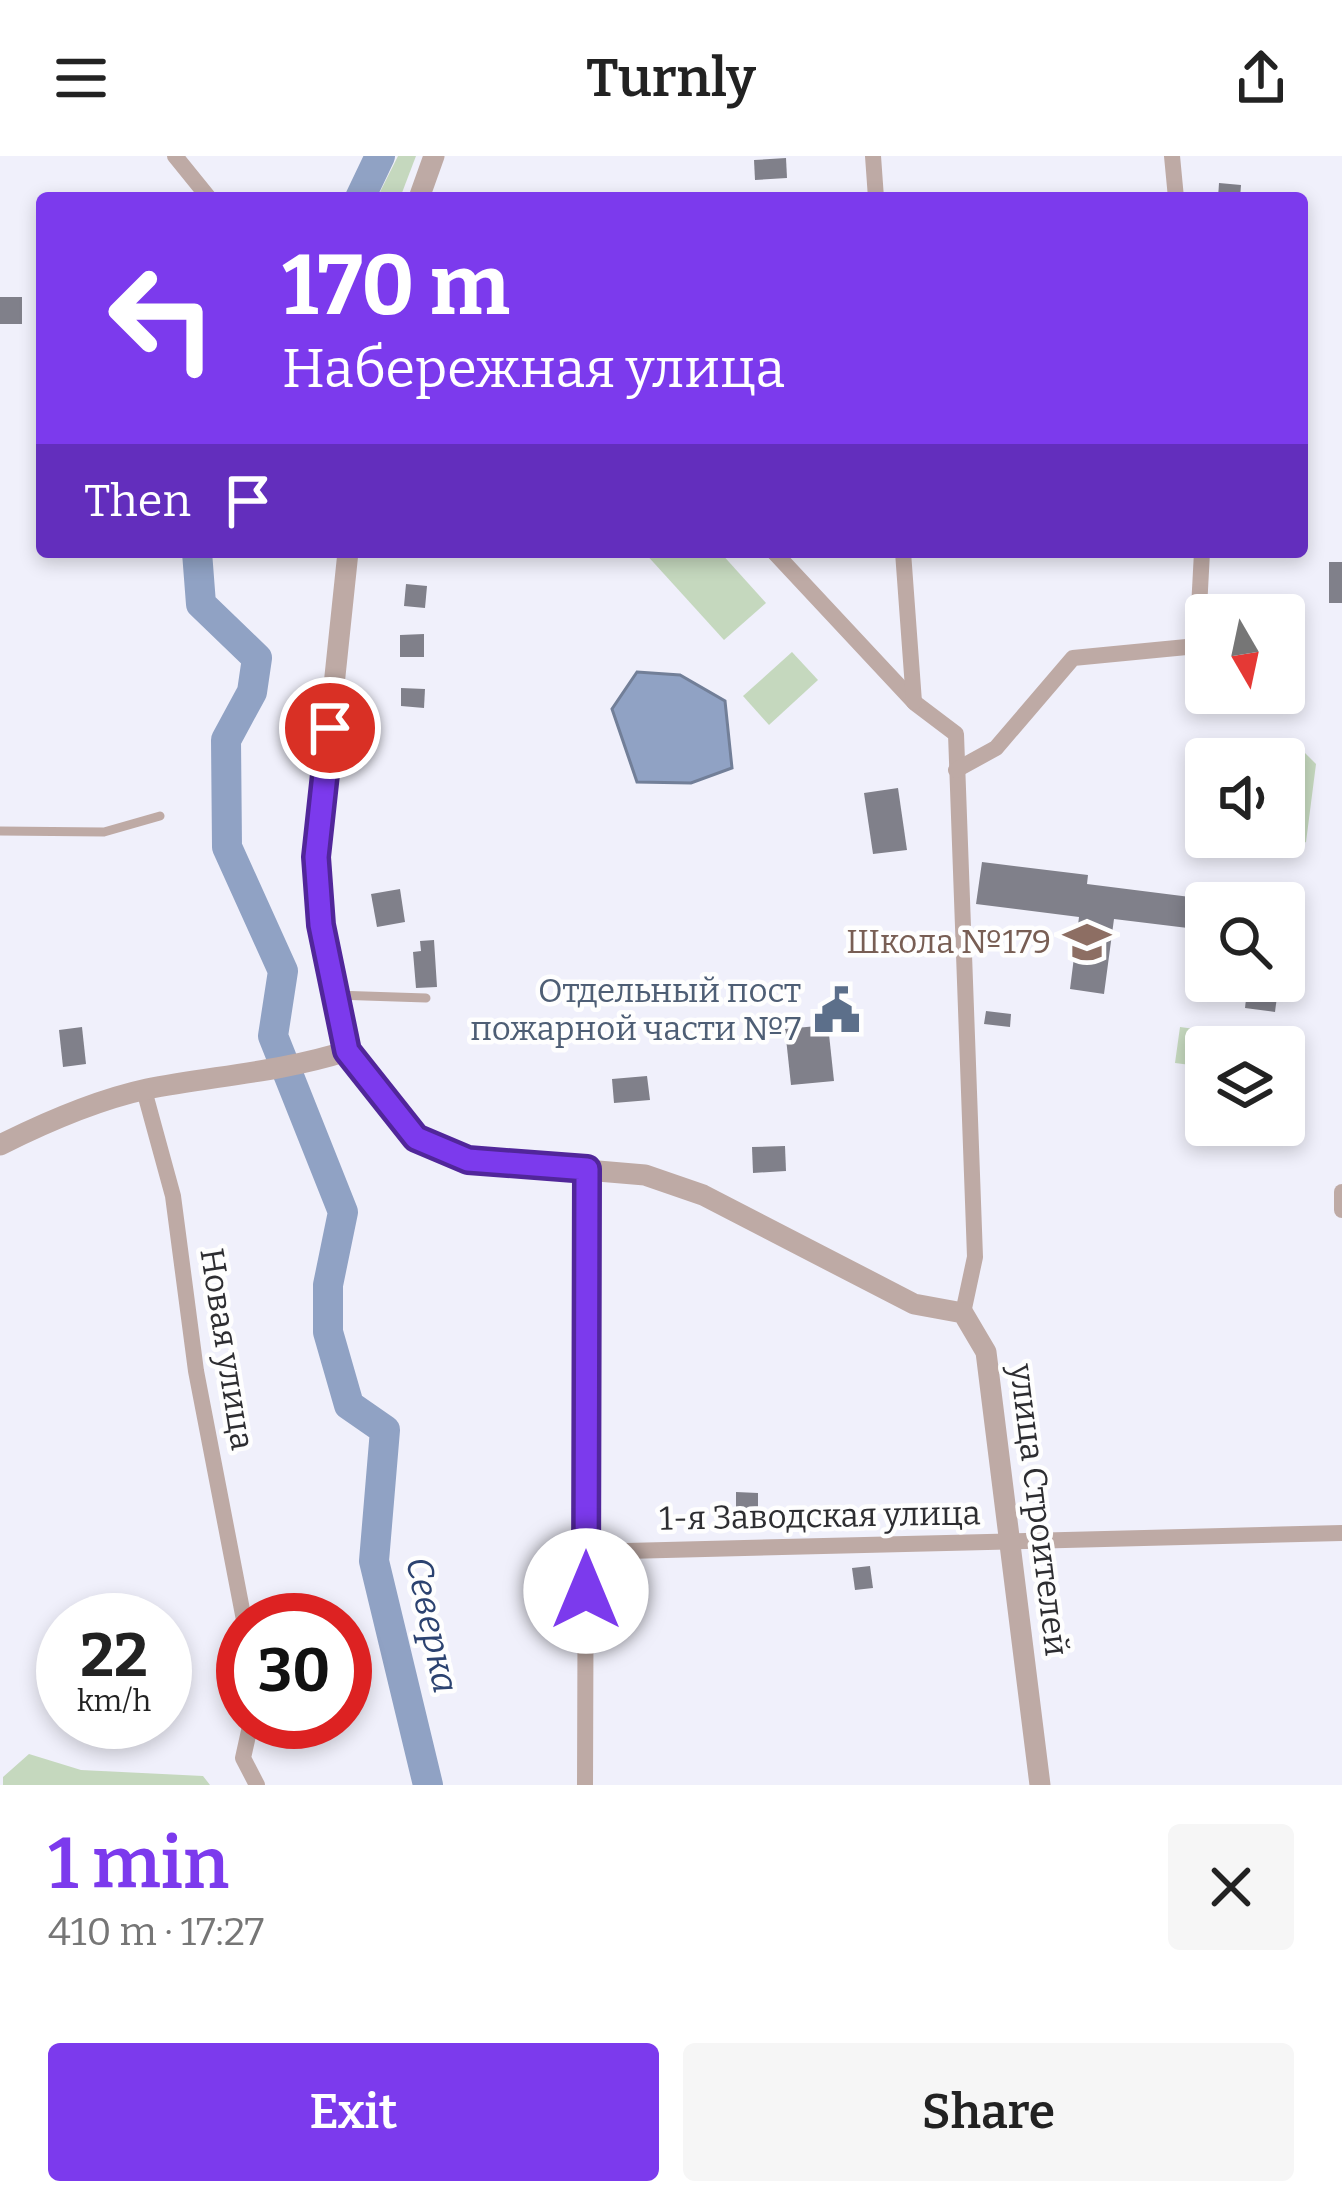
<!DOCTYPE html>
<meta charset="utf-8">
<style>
body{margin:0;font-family:Bitter,serif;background:#f6f6f6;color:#222;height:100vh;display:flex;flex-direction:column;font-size:45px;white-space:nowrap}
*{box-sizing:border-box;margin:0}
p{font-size:39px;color:#767676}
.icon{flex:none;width:66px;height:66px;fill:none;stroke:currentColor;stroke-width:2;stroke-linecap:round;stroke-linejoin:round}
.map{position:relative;height:1629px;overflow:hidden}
.drawer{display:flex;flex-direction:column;background:#fff;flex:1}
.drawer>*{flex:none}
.guide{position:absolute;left:36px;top:36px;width:1272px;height:366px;border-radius:12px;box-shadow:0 6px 18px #0003;background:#7c3aed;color:#fff;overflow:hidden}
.needle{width:78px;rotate:171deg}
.tools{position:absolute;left:1185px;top:438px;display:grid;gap:24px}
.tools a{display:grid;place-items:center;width:120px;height:120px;border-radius:12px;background:#fff;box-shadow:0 6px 18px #0003;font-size:60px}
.speed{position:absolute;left:36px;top:1437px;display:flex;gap:24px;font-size:60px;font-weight:700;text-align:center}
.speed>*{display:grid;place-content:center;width:156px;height:156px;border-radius:50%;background:#fff;box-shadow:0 6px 18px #0003;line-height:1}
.speed small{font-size:30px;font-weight:400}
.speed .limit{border:18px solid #d22;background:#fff;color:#111}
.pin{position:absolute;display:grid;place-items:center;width:102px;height:102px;color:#fff;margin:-51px;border:6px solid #fff;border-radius:50%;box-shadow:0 3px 12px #0007}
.me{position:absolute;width:132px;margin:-66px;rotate:0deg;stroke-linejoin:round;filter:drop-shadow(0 0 9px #0008)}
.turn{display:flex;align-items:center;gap:42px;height:252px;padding:0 48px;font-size:54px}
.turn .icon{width:156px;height:156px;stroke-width:2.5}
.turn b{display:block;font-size:84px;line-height:102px}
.then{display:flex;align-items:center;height:114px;padding:0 48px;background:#0003;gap:24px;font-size:45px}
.round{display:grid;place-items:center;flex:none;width:126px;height:126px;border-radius:12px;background:#f6f6f6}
.summary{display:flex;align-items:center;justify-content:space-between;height:204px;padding:0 48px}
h1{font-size:72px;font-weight:600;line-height:90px;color:#7c3aed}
.button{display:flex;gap:24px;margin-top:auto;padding:24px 48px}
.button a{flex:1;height:138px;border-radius:12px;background:#7c3aed;color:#fff;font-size:48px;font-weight:600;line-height:138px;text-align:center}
.button a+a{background:#f6f6f6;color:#222}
header{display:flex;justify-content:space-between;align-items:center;height:156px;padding:0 48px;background:#fff;font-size:54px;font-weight:600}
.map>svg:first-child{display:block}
.green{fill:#c5d8be}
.water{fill:#90a2c4;stroke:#727f98;stroke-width:3}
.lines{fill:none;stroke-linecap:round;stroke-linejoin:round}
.river{stroke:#90a2c4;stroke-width:30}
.building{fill:#80808a}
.service{stroke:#beaaa5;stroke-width:9}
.minor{stroke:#beaaa5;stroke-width:16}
.tertiary{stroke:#beaaa5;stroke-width:21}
.route-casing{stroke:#51269a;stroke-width:30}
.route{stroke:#7c3aed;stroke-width:21}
.labels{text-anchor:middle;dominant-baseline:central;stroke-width:9;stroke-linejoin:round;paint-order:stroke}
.education-label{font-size:33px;fill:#785e54;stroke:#fefefe;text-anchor:end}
.service-label{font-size:33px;fill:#4e5e75;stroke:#fefefe;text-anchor:end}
.street-label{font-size:33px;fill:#2d2d31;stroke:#fefefe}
.water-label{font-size:36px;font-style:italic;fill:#2b4270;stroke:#fefefe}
</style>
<header><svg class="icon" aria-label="menu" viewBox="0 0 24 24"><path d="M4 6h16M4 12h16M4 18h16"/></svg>Turnly<svg class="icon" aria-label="share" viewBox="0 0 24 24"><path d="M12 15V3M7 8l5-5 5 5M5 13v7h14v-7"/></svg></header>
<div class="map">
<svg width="1342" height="1629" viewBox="0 0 1342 1629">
<rect width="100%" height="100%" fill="#f0f0fb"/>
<!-- green -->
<g class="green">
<polygon points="398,0 416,0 400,42 377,42"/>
<polygon points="644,396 720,396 766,447 724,484"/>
<polygon points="792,496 818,524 769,569 743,540"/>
<polygon points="1298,590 1316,608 1306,686 1286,694 1261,681 1284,681 1284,603 1266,600 1271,592"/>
<polygon points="1180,871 1239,879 1238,891 1206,891 1206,911 1175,907"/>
<polygon points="29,1598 81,1614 203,1620 210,1629 3,1629 3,1621"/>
</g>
<!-- water -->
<polygon class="water" points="637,516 680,519 725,545 732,612 691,627 637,626 612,553"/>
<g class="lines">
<!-- river -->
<g class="river">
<polyline points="360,42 380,0"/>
<polyline points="197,396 201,448 257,502 252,536 226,584 227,691 283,815 273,880 343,1056 328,1129 328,1176 349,1249 385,1274 374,1405 428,1629"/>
</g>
</g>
<!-- building -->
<g class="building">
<polygon points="786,2 787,22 755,24 754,4"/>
<polygon points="1219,27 1241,29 1240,42 1218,42"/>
<rect x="0" y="141" width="22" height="27"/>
<rect x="1329" y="406" width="13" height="41"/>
<polygon points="406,428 427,430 425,452 404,450"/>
<polygon points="424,478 424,501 400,501 400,479"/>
<polygon points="401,532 425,533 424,552 401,550"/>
<polygon points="898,632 907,694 873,698 864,637"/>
<polygon points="982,706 1088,719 1087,728 1206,743 1206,826 1189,824 1196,773 1114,763 1104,838 1070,833 1079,761 976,748"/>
<polygon points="400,733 405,766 377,771 371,738"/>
<polygon points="434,784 437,831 416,832 413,796 421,795 420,785"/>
<polygon points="1248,825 1279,825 1275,856 1245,852"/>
<polygon points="986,855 1011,858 1010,871 984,868"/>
<polygon points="828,869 834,925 791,929 785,873"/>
<polygon points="82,871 86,908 63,911 59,874"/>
<polygon points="647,920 650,944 614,947 612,923"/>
<polygon points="785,990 786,1015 753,1017 752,991"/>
<polygon points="736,1336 758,1337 758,1364 736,1364"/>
<polygon points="870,1410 873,1432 855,1434 852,1412"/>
</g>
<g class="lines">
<!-- service -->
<g class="service">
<polyline points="0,675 104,676 160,660"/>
<polyline points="335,839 426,842"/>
</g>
<!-- minor -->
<g class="minor">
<polyline points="175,0 209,42"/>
<polyline points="873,0 876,42"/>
<polyline points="1172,0 1176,42"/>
<polyline points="774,396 915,547 956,578 975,1101 963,1157"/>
<polyline points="903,396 914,546"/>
<polyline points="956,614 996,592 1073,502 1197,490 1202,396"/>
<polyline points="144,934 173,1040 196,1215 244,1464"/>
<polyline points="1342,1036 1342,1054"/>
<polyline points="587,1396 1342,1377"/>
<polyline points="251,1566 243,1602 257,1629"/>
<polyline points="585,1629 587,1013"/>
</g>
<!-- tertiary -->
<g class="tertiary">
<polyline points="419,42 434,0"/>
<polyline points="348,396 316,701 321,769 347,895 370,927 416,983 468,1004 645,1019 703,1039 914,1148 963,1157 986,1196 1040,1629"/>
<path d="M0,989C46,966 96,944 147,933C214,920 281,916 347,895"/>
</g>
</g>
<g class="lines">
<defs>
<polyline id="route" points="330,572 316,701 321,769 347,895 416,982 468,1004 587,1013 586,1435"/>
</defs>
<!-- route casing -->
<use href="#route" class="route-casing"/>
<!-- route -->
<use href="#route" class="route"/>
</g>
<!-- icons -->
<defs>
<symbol id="school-bare" viewBox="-9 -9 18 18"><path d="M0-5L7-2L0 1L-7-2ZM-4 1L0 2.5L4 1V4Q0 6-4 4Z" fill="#8d6e63" stroke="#fefefe" stroke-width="2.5" paint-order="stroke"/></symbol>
<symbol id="civic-bare" viewBox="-9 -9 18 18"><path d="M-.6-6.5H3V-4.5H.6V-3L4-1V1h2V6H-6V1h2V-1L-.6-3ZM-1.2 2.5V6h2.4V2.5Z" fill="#5c6f8a" stroke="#fefefe" stroke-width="2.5" paint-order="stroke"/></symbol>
</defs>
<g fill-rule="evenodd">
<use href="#school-bare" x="1054" y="753" width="66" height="66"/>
<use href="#civic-bare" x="804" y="821" width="66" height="66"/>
</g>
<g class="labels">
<!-- education labels -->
<g class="education-label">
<text x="1051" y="786">Школа №179</text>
</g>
<!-- service labels -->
<g class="service-label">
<text x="801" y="835">Отдельный пост<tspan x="801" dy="38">пожарной части №7</tspan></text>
</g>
<!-- street labels -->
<g class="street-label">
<text transform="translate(227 1193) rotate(81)">Новая улица</text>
<text transform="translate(1039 1354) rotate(83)">улица Строителей</text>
<text transform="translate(820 1360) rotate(-1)">1-я Заводская улица</text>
</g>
<!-- water labels -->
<g class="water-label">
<text transform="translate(432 1469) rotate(78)">Северка</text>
</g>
</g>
</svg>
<div class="tools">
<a><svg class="needle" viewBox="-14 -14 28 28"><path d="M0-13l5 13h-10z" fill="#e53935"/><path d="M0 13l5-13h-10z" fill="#767676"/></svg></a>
<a><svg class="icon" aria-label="sound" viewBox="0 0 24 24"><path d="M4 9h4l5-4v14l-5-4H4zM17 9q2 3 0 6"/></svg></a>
<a><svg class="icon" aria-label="search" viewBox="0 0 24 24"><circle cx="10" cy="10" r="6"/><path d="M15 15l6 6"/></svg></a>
<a><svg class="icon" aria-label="layers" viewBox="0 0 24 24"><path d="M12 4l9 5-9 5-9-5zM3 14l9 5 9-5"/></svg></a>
</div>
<div class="speed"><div>22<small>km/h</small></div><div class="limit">30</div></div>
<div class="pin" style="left:330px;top:572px;background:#d93025"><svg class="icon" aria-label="arrive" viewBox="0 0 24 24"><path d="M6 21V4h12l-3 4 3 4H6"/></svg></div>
<svg class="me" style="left:586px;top:1435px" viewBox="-20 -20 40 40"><circle r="19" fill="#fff"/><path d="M0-13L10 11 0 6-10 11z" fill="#7c3aed"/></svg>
<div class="guide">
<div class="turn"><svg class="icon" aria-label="left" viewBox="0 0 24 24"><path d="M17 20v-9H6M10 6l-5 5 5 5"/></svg><div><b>170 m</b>Набережная улица</div></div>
<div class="then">Then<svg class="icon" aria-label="arrive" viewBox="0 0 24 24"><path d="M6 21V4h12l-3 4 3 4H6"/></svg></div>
</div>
</div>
<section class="drawer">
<div class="summary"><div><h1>1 min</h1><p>410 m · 17:27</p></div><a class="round"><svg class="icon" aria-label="close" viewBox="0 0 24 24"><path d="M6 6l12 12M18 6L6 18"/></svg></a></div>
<div class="button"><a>Exit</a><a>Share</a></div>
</section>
